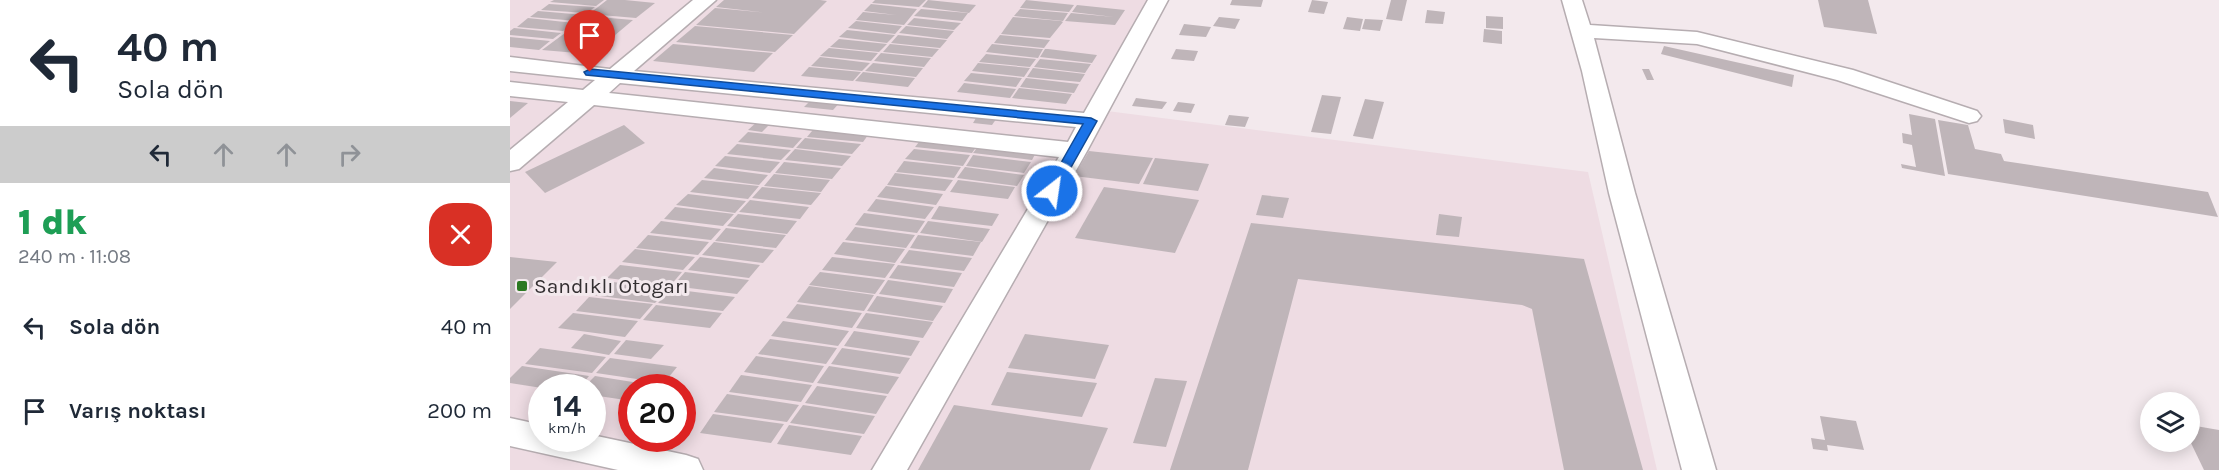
<!DOCTYPE html>
<html lang="tr">
<meta charset="utf-8">
<style>
body{margin:0;font-family:Karla,sans-serif;background:#f2f2f3;color:#1f2937;height:100vh;display:flex;flex-direction:column;font-size:22px;white-space:nowrap}
*{box-sizing:border-box;margin:0}
p{font-size:20px;color:#747a83}
.icon{flex:none;width:33px;height:33px;fill:none;stroke:currentColor;stroke-width:2;stroke-linecap:round;stroke-linejoin:round}
.map{position:relative;flex:1;overflow:hidden}
.sheet{display:flex;flex-direction:column;background:#fff;width:510px}
.sheet>*{flex:none}
.guide{background:#fff;color:#1f2937;overflow:hidden}
.controls{position:absolute;left:1630px;top:392px;display:grid;gap:12px}
.controls a{display:grid;place-items:center;width:60px;height:60px;border-radius:50%;background:#fff;box-shadow:0 3px 15px #0003;font-size:30px}
.speed{position:absolute;left:18px;top:374px;display:flex;gap:12px;font-size:30px;font-weight:700;text-align:center}
.speed>*{display:grid;place-content:center;width:78px;height:78px;border-radius:50%;background:#fff;box-shadow:0 3px 15px #0003;line-height:1}
.speed small{font-size:15px;font-weight:400}
.speed .limit{border:9px solid #d22;background:#fff;color:#111}
.pin{position:absolute;display:grid;place-items:center;width:51px;height:51px;color:#fff;margin:-62px -26px;border-radius:50% 50% 50% 0;rotate:-45deg;box-shadow:0 0 6px #0007}
.pin .icon{rotate:45deg}
.me{position:absolute;width:66px;margin:-33px;rotate:30deg;stroke-linejoin:round;filter:drop-shadow(0 0 4px #0008)}
.turn{display:flex;align-items:center;gap:21px;height:126px;padding:0 18px;font-size:27px}
.turn .icon{width:78px;height:78px;stroke-width:2.5}
.turn b{display:block;font-size:42px;line-height:51px}
.lanes{display:flex;align-items:center;height:57px;padding:0 18px;background:#0003;justify-content:center;gap:30px;direction:ltr}
.lanes .off{opacity:.35}
.round{display:grid;place-items:center;flex:none;width:63px;height:63px;border-radius:24px;background:#f2f2f3}
.head{display:flex;align-items:center;justify-content:space-between;height:102px;padding:0 18px}
h1{font-size:36px;font-weight:800;line-height:45px;color:#1e9e55}
ul{padding:0;list-style:none}
li{display:flex;align-items:center;gap:18px;height:84px;padding:0 18px}
li div{flex:1}
li b{display:block;font-size:22px}
li em{font-style:normal}
main{display:flex;flex:1;min-height:0}
.map>svg:first-child{display:block}
.built{fill:#eedce3;fill-rule:evenodd}
.building{fill:#bfb5b9}
.lines{fill:none;stroke-linecap:round;stroke-linejoin:round}
.minor-casing{stroke:#b6adb1;stroke-width:3}
.minor{fill:#fff;fill-rule:evenodd}
.route{fill:#1a73e8;stroke:#114b97;stroke-width:1.5}
.poi-dot{fill:#2b7921;stroke:#f3e9ed;stroke-width:2}
.labels{text-anchor:middle;dominant-baseline:central;stroke-width:6;stroke-linejoin:round;paint-order:stroke}
.poi-label{font-size:21px;fill:#332f31;stroke:#f3e9ed;text-anchor:start}
</style>
<main>
<section class="sheet">
<div class="guide">
<div class="turn"><svg class="icon" aria-label="left" viewBox="0 0 24 24"><path d="M17 20v-9H6M10 6l-5 5 5 5"/></svg><div><b>40 m</b>Sola dön</div></div>
<div class="lanes"><svg class="icon" aria-label="left" viewBox="0 0 24 24"><path d="M17 20v-9H6M10 6l-5 5 5 5"/></svg><svg class="icon off" aria-label="ahead" viewBox="0 0 24 24"><path d="M12 20V5M6 11l6-6 6 6"/></svg><svg class="icon off" aria-label="ahead" viewBox="0 0 24 24"><path d="M12 20V5M6 11l6-6 6 6"/></svg><svg class="icon off" aria-label="right" viewBox="0 0 24 24"><path d="M7 20v-9h11M14 6l5 5-5 5"/></svg></div>
</div>
<div class="head"><div><h1>1 dk</h1><p>240 m · 11:08</p></div><a class="round" style="background:#d93025;color:#fff"><svg class="icon" aria-label="close" viewBox="0 0 24 24"><path d="M6 6l12 12M18 6L6 18"/></svg></a></div>
<ul>
<li><svg class="icon" aria-label="left" viewBox="0 0 24 24"><path d="M17 20v-9H6M10 6l-5 5 5 5"/></svg><div><b>Sola dön</b></div><em>40 m</em></li>
<li><svg class="icon" aria-label="arrive" viewBox="0 0 24 24"><path d="M6 21V4h12l-3 4 3 4H6"/></svg><div><b>Varış noktası</b></div><em>200 m</em></li>
</ul>
</section>
<div class="map">
<svg width="1709" height="470" viewBox="0 0 1709 470">
<rect width="100%" height="100%" fill="#f3e9ed"/>
<!-- built -->
<path class="built" d="M0,0H653L589,110L1078,172L1147,470H0ZM32,387H82V438H32ZM122,387H172V438H122Z"/>
<!-- building -->
<g class="building">
<polygon points="44,0 94,0 86,6 40,2"/>
<polygon points="97,0 115,0 145,3 126,18 79,14"/>
<polygon points="214,0 310,0 317,1 284,34 186,25 205,8 259,13 206,7"/>
<polygon points="365,0 416,0 409,7 362,3"/>
<polygon points="418,0 466,5 459,13 412,7"/>
<polygon points="516,0 564,5 559,12 510,8"/>
<polygon points="722,0 753,0 751,7 720,5"/>
<polygon points="802,0 818,2 814,14 798,12"/>
<polygon points="881,0 897,0 892,21 876,19"/>
<polygon points="1308,0 1358,0 1367,34 1314,27"/>
<polygon points="39,4 85,7 77,13 31,10"/>
<polygon points="361,4 407,9 394,25 346,20 353,12 386,15 354,11"/>
<polygon points="567,5 615,10 605,25 555,21 561,13 604,17 562,12"/>
<polygon points="411,9 458,13 452,21 404,16"/>
<polygon points="510,9 558,13 553,21 504,16"/>
<polygon points="917,10 935,12 933,24 915,23"/>
<polygon points="28,11 75,15 67,21 20,17"/>
<polygon points="77,16 123,20 104,36 57,31"/>
<polygon points="976,16 993,17 993,29 976,28"/>
<polygon points="503,17 551,21 553,22 540,38 491,34"/>
<polygon points="709,17 730,19 725,29 703,26"/>
<polygon points="837,17 853,19 850,31 833,29"/>
<polygon points="18,18 64,23 53,31 7,27"/>
<polygon points="404,18 451,23 444,30 397,25"/>
<polygon points="855,19 873,20 870,31 852,29"/>
<polygon points="346,21 392,26 385,34 338,28"/>
<polygon points="674,24 701,27 696,37 669,35"/>
<polygon points="185,26 283,35 265,52 166,42"/>
<polygon points="396,26 444,31 437,39 389,33"/>
<polygon points="4,28 51,33 43,39 0,35 0,31"/>
<polygon points="974,29 992,31 992,44 973,42"/>
<polygon points="337,30 385,35 377,43 329,37"/>
<polygon points="55,33 101,37 79,54 32,50"/>
<polygon points="388,35 437,40 430,48 381,43"/>
<polygon points="490,35 540,40 534,48 484,43"/>
<polygon points="0,37 40,41 29,50 0,47"/>
<polygon points="329,39 377,44 369,52 320,47"/>
<polygon points="163,44 263,53 244,72 143,61"/>
<polygon points="380,44 429,49 422,57 373,52"/>
<polygon points="482,44 531,49 533,49 528,58 476,52"/>
<polygon points="1154,46 1284,75 1282,87 1151,54"/>
<polygon points="319,48 368,53 361,61 310,56"/>
<polygon points="535,49 538,49 587,55 582,63 530,57"/>
<polygon points="666,49 688,51 684,61 661,59"/>
<polygon points="371,53 421,58 414,67 364,61"/>
<polygon points="476,54 526,59 520,67 469,62"/>
<polygon points="310,57 360,63 352,71 301,66"/>
<polygon points="530,59 581,64 575,73 524,67"/>
<polygon points="363,63 413,68 406,77 355,71"/>
<polygon points="468,63 520,68 514,77 462,71"/>
<polygon points="299,67 351,72 343,81 291,76"/>
<polygon points="523,68 575,74 570,82 517,77"/>
<polygon points="1132,69 1139,69 1144,80 1137,80"/>
<polygon points="353,72 405,78 398,87 345,81"/>
<polygon points="461,73 512,78 506,87 454,81"/>
<polygon points="516,78 569,84 564,93 510,87"/>
<polygon points="454,83 506,89 500,98 447,92"/>
<polygon points="509,88 562,94 556,104 502,98"/>
<polygon points="812,95 831,97 821,134 801,132"/>
<polygon points="303,98 332,100 323,110 294,107"/>
<polygon points="626,98 657,102 652,109 622,106"/>
<polygon points="855,99 874,102 863,139 843,136"/>
<polygon points="0,101 18,103 0,118"/>
<polygon points="668,102 685,104 681,113 663,111"/>
<polygon points="469,113 489,115 482,125 463,123"/>
<polygon points="1399,114 1425,119 1435,176 1392,168 1391,164 1406,167 1402,145 1393,143 1392,133 1402,135"/>
<polygon points="719,115 739,117 735,127 715,125"/>
<polygon points="1493,119 1523,125 1525,139 1495,133"/>
<polygon points="1428,120 1458,125 1465,149 1491,154 1494,161 1698,192 1708,217 1438,174"/>
<polygon points="248,121 262,122 252,132 238,130"/>
<polygon points="114,125 135,143 35,193 15,172"/>
<polygon points="307,125 361,131 353,142 297,137"/>
<polygon points="238,132 292,138 283,148 228,142"/>
<polygon points="413,137 469,143 462,153 405,147"/>
<polygon points="295,138 351,144 342,154 286,148"/>
<polygon points="471,143 528,149 522,160 463,153"/>
<polygon points="227,144 281,150 271,160 217,154"/>
<polygon points="285,149 341,156 332,166 275,160"/>
<polygon points="404,149 460,155 453,166 395,159"/>
<polygon points="579,151 643,158 629,184 564,176"/>
<polygon points="463,155 521,162 514,173 456,166"/>
<polygon points="215,156 270,162 260,173 205,166"/>
<polygon points="645,158 699,164 688,191 633,184"/>
<polygon points="394,161 451,167 444,178 386,172"/>
<polygon points="274,162 331,168 322,179 265,173"/>
<polygon points="455,167 514,175 507,186 447,178"/>
<polygon points="204,168 258,175 249,185 194,178"/>
<polygon points="385,173 443,180 435,191 377,185"/>
<polygon points="264,174 320,180 311,192 254,186"/>
<polygon points="192,180 249,186 238,199 180,192"/>
<polygon points="448,180 505,187 498,199 440,192"/>
<polygon points="376,186 433,194 426,205 367,197"/>
<polygon points="252,187 311,193 301,205 242,198"/>
<polygon points="594,187 689,200 665,253 565,238"/>
<polygon points="178,194 236,201 225,213 166,205"/>
<polygon points="752,195 779,198 773,218 746,215"/>
<polygon points="366,199 424,207 415,219 357,211"/>
<polygon points="240,200 299,207 290,219 229,212"/>
<polygon points="429,206 489,214 482,226 421,219"/>
<polygon points="165,207 224,214 213,226 154,219"/>
<polygon points="354,213 415,221 407,233 345,225"/>
<polygon points="228,214 287,221 277,234 217,226"/>
<polygon points="929,214 952,217 949,237 926,235"/>
<polygon points="151,221 211,229 201,240 140,233"/>
<polygon points="418,221 480,229 472,242 410,233"/>
<polygon points="741,223 1074,259 1133,470 1054,470 1022,309 1012,305 788,279 738,470 660,470"/>
<polygon points="345,227 405,235 396,248 335,240"/>
<polygon points="216,228 276,235 266,248 205,241"/>
<polygon points="138,235 199,242 188,255 126,248"/>
<polygon points="408,235 471,242 463,256 400,248"/>
<polygon points="204,242 264,250 253,263 192,255"/>
<polygon points="333,242 395,249 385,263 324,254"/>
<polygon points="125,249 185,257 173,270 112,262"/>
<polygon points="399,250 462,258 454,271 390,263"/>
<polygon points="0,257 47,262 0,309"/>
<polygon points="190,257 250,265 239,278 178,270"/>
<polygon points="322,257 385,264 375,278 312,270"/>
<polygon points="110,265 172,272 160,286 97,278"/>
<polygon points="388,265 452,273 444,287 379,278"/>
<polygon points="175,272 239,280 227,294 163,286"/>
<polygon points="310,272 375,280 365,294 299,285"/>
<polygon points="378,280 443,289 435,303 369,294"/>
<polygon points="95,281 158,289 145,303 82,295"/>
<polygon points="299,286 364,295 354,311 287,302"/>
<polygon points="161,289 225,297 213,311 148,303"/>
<polygon points="367,296 433,306 423,321 357,311"/>
<polygon points="79,297 143,304 130,319 66,311"/>
<polygon points="287,304 352,313 342,328 276,318"/>
<polygon points="146,305 212,313 200,328 133,320"/>
<polygon points="63,313 128,321 115,337 48,328"/>
<polygon points="356,313 423,322 413,338 346,328"/>
<polygon points="273,321 339,331 328,346 261,336"/>
<polygon points="344,331 410,341 401,356 334,346"/>
<polygon points="74,334 111,341 99,355 61,348"/>
<polygon points="515,334 599,345 585,379 498,368"/>
<polygon points="260,339 327,348 316,364 248,354"/>
<polygon points="116,340 154,345 141,359 104,354"/>
<polygon points="30,348 96,357 82,373 15,364"/>
<polygon points="332,348 400,358 390,374 321,364"/>
<polygon points="246,356 314,366 303,383 234,372"/>
<polygon points="100,358 167,367 154,383 86,373"/>
<polygon points="12,366 79,376 70,387 32,388 0,383 0,378"/>
<polygon points="319,366 389,377 378,394 307,383"/>
<polygon points="497,372 587,383 572,417 481,405"/>
<polygon points="231,375 302,385 291,402 219,392"/>
<polygon points="85,376 148,386 148,387 122,387 122,401 82,395 82,387 74,387"/>
<polygon points="645,378 677,381 656,447 623,443"/>
<polygon points="307,386 377,396 366,414 295,403"/>
<polygon points="217,394 289,405 277,422 204,412"/>
<polygon points="293,405 365,416 354,434 280,423"/>
<polygon points="444,405 598,428 580,470 408,470"/>
<polygon points="203,414 274,424 261,443 190,433"/>
<polygon points="1310,416 1346,421 1354,450 1317,445 1318,451 1303,449 1301,438 1315,440"/>
<polygon points="279,425 352,436 341,455 267,444"/>
<polygon points="1680,425 1709,430 1709,470 1694,470 1680,441"/>
</g>
<g class="lines">
<defs>
<g id="minor">
<path d="M183,0H206L124,71L574,113L638,0H658L577,151L397,470H362L549,157L84,105L9,169L0,171V150L58,102L0,96V82L73,90L85,80L0,71V57L100,69ZM110,83L566,127L558,142L99,93Z"/>
<polygon points="1052,0 1072,0 1080,25 1187,32 1343,70 1467,111 1471,116 1467,121 1459,123 1327,80 1187,44 1084,38 1125,193 1206,470 1172,470 1099,193 1072,71"/>
<polygon points="0,418 32,425 32,438 82,438 82,435 176,455 188,459 193,470 108,470 0,446"/>
</g>
</defs>
<!-- minor casing -->
<use href="#minor" class="minor-casing"/>
<!-- minor -->
<use href="#minor" class="minor"/>
</g>
<!-- route -->
<polygon class="route" points="80,69 581,118 587,121 546,194 542,196 535,191 573,124 76,75 74,72"/>
<!-- markers -->
<rect class="poi-dot" x="6" y="280" width="12" height="12" rx="3"/>
<g class="labels">
<!-- poi labels -->
<g class="poi-label">
<text x="24" y="286">Sandıklı Otogarı</text>
</g>
</g>
</svg>
<div class="controls">
<a><svg class="icon" aria-label="layers" viewBox="0 0 24 24"><path d="M12 4l9 5-9 5-9-5zM3 14l9 5 9-5"/></svg></a>
</div>
<div class="speed"><div>14<small>km/h</small></div><div class="limit">20</div></div>
<div class="pin" style="left:80px;top:72px;background:#d93025"><svg class="icon" aria-label="arrive" viewBox="0 0 24 24"><path d="M6 21V4h12l-3 4 3 4H6"/></svg></div>
<svg class="me" style="left:542px;top:191px" viewBox="-20 -20 40 40"><circle r="17" fill="#1a73e8" stroke="#fff" stroke-width="3"/><path d="M0-11L8 9 0 5-8 9z" fill="#fff"/></svg>
</div>
</main>
